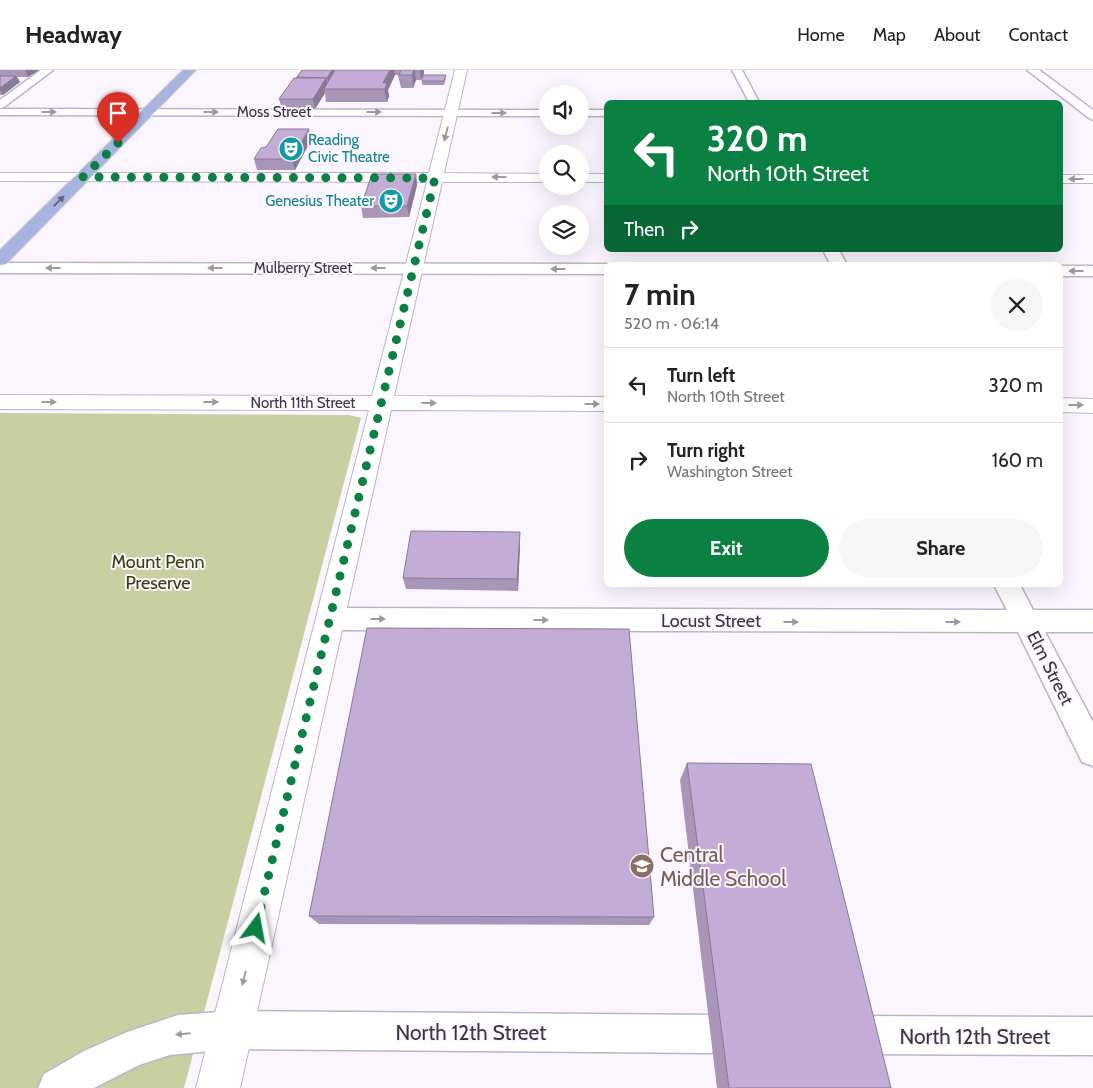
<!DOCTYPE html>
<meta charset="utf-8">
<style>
body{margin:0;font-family:Cabin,sans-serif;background:#f6f6f6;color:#222;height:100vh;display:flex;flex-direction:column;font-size:19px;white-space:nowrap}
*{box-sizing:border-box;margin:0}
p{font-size:16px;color:#767676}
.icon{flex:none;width:28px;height:28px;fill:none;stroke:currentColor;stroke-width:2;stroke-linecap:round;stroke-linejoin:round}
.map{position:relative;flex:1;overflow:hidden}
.details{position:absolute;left:604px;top:192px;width:459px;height:325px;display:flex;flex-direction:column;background:#fff;border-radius:8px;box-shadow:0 5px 20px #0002}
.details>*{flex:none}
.hud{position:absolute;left:604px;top:30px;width:459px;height:152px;border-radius:8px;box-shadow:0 5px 20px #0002;background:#0b8043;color:#fff;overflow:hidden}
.tools{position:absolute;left:539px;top:15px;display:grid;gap:10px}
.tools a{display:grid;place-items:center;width:50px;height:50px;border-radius:50%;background:#fff;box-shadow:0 5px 20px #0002;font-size:25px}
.pin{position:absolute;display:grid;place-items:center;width:42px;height:42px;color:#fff;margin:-51px -21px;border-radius:50% 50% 50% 0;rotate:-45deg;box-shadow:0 0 5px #0007}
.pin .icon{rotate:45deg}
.me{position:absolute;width:55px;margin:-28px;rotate:13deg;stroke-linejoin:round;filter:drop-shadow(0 0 4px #0008)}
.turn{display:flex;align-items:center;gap:18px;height:105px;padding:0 20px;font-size:22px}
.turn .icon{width:65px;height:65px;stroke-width:2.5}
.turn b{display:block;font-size:35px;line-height:42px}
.then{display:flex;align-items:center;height:48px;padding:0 20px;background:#0003;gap:10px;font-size:19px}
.round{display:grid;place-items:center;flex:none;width:52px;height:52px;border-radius:26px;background:#f6f6f6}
.overview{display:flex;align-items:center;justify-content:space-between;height:85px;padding:0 20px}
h1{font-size:30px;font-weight:800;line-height:38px}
.primary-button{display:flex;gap:10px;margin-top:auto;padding:10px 20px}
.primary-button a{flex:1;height:58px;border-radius:30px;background:#0b8043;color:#fff;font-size:20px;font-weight:800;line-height:58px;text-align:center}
.primary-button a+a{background:#f6f6f6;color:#222}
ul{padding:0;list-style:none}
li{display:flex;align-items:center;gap:15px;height:75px;padding:0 20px;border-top:1px solid #e0e0e0}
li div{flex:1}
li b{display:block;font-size:19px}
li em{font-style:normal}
header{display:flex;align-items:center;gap:30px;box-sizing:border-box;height:70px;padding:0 25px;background:#fff;border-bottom:1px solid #e0e0e0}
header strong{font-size:24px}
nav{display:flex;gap:28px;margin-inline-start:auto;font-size:18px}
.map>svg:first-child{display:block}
.green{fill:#c8cfa1}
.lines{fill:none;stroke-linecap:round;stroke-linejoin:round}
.minor-casing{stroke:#bfb3ca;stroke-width:3}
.tertiary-casing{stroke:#bfb3ca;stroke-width:2}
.primary-casing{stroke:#d4d3d5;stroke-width:2}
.minor{fill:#fff;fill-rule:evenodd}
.tertiary{fill:#fff;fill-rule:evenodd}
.primary{fill:#a8b4e0;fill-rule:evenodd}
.wall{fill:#a895b8}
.shaded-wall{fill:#887996}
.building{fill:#c3add6;stroke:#887996}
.oneway{fill:#9d9a9f}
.oneway2{fill:#67687f}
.route{stroke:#0b8043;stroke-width:9;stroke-dasharray:0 16.2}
.labels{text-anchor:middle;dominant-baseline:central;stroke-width:4;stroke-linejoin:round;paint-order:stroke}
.far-street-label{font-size:15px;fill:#3b363f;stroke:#faf5ff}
.far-culture-label{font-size:15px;fill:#0d838f;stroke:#faf5ff;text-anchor:start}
.park-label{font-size:18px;fill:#393e08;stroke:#faf5ff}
.street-label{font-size:18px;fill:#3b363f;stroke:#faf5ff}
.near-education-label{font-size:21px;fill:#785e54;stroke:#faf5ff;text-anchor:start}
.near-street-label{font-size:21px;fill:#3b363f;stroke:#faf5ff}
</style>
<header>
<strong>Headway</strong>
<nav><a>Home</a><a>Map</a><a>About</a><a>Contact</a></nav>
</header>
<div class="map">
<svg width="1093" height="1018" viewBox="0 0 1093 1018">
<rect width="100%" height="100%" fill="#faf5ff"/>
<!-- green -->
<polygon class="green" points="0,343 349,345 361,348 184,1018 0,1018"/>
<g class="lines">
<defs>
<g id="minor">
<polygon points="41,0 53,0 4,37 0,38 0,30"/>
<polygon points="732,0 742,0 759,32 749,32"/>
<polygon points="1027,0 1039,0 1093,40 1093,50 1089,48"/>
<polygon points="0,39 548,40 548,46 0,45"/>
<rect x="580" y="40" width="26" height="6"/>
<polygon points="823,180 839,180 847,195 831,195"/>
<polygon points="0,193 606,194 609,195 606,195 606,204 0,203"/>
<rect x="1060" y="196" width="33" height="10"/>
<polygon points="994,515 1020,515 1033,540 1093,540 1093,562 1045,562 1093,652 1093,696 1082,692 1018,562 330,560 321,557 317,549 321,541 330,538 1007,540"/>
<polygon points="232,941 711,945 724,951 730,964 724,977 711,983 232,979 170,985 139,995 94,1018 38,1018 44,1004 84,981 127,962 178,945"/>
<polygon points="857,946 1093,947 1093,985 857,984 844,978 838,965 844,952"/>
</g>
<g id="tertiary">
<polygon points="455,0 467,0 444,103 548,104 548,112 442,112 394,326 606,327 606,341 391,340 240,1018 196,1018 369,340 0,339 0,325 372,326 427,112 0,111 0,103 429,103"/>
<rect x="580" y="104" width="26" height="8"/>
<rect x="1060" y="105" width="33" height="8"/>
<polygon points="1060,328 1093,329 1093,343 1060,342"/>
</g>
<polygon id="primary" points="183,0 196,0 6,194 0,195 0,180"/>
</defs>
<!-- minor casing -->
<use href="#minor" class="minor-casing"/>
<!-- tertiary casing -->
<use href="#tertiary" class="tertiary-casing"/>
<!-- primary casing -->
<use href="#primary" class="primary-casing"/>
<!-- minor -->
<use href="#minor" class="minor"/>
<!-- tertiary -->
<use href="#tertiary" class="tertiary"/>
<!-- primary -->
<use href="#primary" class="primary"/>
</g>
<!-- wall -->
<g class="wall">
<polygon points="0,0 39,0 28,7 17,7 20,12 3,25 0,25"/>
<polygon points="302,0 334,0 334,2 335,0 424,0 424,3 421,10 416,10 413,18 401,18 398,5 395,5 388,20 389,26 387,32 326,32 325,23 315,39 282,39 279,29"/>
<polygon points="446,8 444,15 422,15 422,11"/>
<polygon points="311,70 295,100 257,100 254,89 266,77"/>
<polygon points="416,104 417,115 409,147 363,148 361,136"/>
<polygon points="520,475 518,521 406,519 403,508"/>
<polygon points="687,693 891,1018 717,1018 680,710"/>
<polygon points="309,846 654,847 649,855 319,854"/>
</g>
<!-- shaded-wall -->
<g class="shaded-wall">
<polygon points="25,0 39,0 28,7"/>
<polygon points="332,0 334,0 335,5 329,14 327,8"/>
<polygon points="390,0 394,0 395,5 388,20 389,26 387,32 383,13"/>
<polygon points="414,0 415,0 416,10 413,18 412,5"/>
<polygon points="420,0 424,0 424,3 421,10"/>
<polygon points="16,6 20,12 3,25 0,20 0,18"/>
<polygon points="326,8 328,17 324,19 325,23 315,39 313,29"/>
<polygon points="309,59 311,70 295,100 292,89"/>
<polygon points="416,104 417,115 409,147 407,136"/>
<polygon points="520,462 520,475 518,521 517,509"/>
</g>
<!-- building -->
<g class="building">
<polygon points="302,0 332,0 327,8 297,7"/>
<polygon points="335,0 390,0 383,13 387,13 385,19 324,19"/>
<polygon points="401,0 414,0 412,5 399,5"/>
<polygon points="423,5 446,5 444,11 422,11"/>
<polygon points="0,6 16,6 0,18"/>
<polygon points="294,8 326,8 313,29 279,29"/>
<polygon points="278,59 309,59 292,89 254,89 261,78 266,77"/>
<polygon points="372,104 416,104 407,136 361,136"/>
<polygon points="411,461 520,462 517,509 403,508"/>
<polygon points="367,558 629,559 654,847 309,846"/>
<polygon points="687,693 811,694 891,1018 729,1018"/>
</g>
<!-- one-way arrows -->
<defs><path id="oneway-solid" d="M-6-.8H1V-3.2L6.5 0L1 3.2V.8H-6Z" transform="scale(1.25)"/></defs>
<g class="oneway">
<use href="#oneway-solid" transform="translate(49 42)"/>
<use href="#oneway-solid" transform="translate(211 42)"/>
<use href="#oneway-solid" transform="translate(374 42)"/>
<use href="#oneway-solid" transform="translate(499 43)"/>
<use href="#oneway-solid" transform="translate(446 64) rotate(104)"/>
<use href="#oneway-solid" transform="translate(499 107) rotate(-180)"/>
<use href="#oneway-solid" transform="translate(1076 109) rotate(-180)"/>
<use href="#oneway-solid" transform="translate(53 198) rotate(-180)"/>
<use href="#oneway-solid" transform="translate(215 198) rotate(-180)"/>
<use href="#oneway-solid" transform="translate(378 198) rotate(-180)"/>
<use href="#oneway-solid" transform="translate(558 199) rotate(-180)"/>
<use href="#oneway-solid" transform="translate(1076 201) rotate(-180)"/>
<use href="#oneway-solid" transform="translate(49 332)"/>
<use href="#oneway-solid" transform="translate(211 332)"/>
<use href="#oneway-solid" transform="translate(429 333)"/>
<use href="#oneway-solid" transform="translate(592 334)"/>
<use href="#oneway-solid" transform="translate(1076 335)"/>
<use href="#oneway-solid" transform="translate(378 549)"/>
<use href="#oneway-solid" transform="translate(541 550)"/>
<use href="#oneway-solid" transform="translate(791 552)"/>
<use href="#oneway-solid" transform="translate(953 552)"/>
<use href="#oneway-solid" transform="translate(244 908) rotate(104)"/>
<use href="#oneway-solid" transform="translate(183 964) rotate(175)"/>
</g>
<use class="oneway2" href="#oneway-solid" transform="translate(59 131) rotate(-45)"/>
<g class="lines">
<!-- route -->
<polyline class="route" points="118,73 83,107 435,108 256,858"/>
</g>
<!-- icons -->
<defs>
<symbol id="theatre-disc" viewBox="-11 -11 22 22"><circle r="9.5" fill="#0f9aa8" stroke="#faf5ff"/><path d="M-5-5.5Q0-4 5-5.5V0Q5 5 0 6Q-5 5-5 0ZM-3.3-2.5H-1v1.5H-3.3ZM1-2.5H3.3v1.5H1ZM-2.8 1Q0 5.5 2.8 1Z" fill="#fff"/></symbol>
<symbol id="school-disc" viewBox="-11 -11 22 22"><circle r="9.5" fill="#8d6e63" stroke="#faf5ff"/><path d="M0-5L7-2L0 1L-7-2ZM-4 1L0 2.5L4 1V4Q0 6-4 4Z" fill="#fff"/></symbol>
</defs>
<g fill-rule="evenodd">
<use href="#theatre-disc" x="277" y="65" width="28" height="28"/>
<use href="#theatre-disc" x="377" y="117" width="28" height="28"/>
<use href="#school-disc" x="628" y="782" width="28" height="28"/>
</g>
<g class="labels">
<!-- far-street labels -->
<g class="far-street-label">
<text x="274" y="42">Moss Street</text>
<text x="303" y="198">Mulberry Street</text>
<text x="303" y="333">North 11th Street</text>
</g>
<!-- far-culture labels -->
<g class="far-culture-label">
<text x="308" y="70">Reading<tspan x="308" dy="17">Civic Theatre</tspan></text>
<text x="374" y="131" text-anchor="end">Genesius Theater</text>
</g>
<!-- park labels -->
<g class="park-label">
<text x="158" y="492">Mount Penn<tspan x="158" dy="21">Preserve</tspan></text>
</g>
<!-- street labels -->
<g class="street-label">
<text x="711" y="551">Locust Street</text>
<text transform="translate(1050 598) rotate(63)">Elm Street</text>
</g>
<!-- near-education labels -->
<g class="near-education-label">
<text x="660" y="784">Central<tspan x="660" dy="24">Middle School</tspan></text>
</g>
<!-- near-street labels -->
<g class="near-street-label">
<text x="471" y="962">North 12th Street</text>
<text x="975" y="966">North 12th Street</text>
</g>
</g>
</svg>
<div class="tools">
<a><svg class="icon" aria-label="sound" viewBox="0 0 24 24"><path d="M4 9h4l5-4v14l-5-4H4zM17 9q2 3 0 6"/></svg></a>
<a><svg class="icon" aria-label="search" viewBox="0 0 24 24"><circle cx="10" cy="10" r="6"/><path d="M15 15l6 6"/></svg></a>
<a><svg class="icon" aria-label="layers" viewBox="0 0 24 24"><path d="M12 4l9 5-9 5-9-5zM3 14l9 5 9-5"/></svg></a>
</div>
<div class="pin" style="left:118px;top:73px;background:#d93025"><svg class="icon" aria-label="arrive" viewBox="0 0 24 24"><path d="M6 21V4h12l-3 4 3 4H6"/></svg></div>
<svg class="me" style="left:256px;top:858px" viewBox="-20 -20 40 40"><path d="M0-17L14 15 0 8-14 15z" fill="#0b8043" stroke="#fff" stroke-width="4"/></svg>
<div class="hud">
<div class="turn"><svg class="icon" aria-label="left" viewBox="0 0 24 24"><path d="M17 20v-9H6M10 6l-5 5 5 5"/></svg><div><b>320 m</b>North 10th Street</div></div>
<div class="then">Then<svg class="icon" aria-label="right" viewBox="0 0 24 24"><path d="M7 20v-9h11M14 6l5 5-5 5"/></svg></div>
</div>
<section class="details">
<div class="overview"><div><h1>7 min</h1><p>520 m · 06:14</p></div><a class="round"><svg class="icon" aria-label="close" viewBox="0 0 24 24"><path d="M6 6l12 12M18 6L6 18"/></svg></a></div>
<ul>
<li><svg class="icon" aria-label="left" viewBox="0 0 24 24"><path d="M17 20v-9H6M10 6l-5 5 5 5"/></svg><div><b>Turn left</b><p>North 10th Street</p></div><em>320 m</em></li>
<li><svg class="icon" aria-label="right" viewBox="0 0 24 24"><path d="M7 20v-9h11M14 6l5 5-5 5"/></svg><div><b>Turn right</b><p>Washington Street</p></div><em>160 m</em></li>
</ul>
<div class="primary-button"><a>Exit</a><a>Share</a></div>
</section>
</div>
